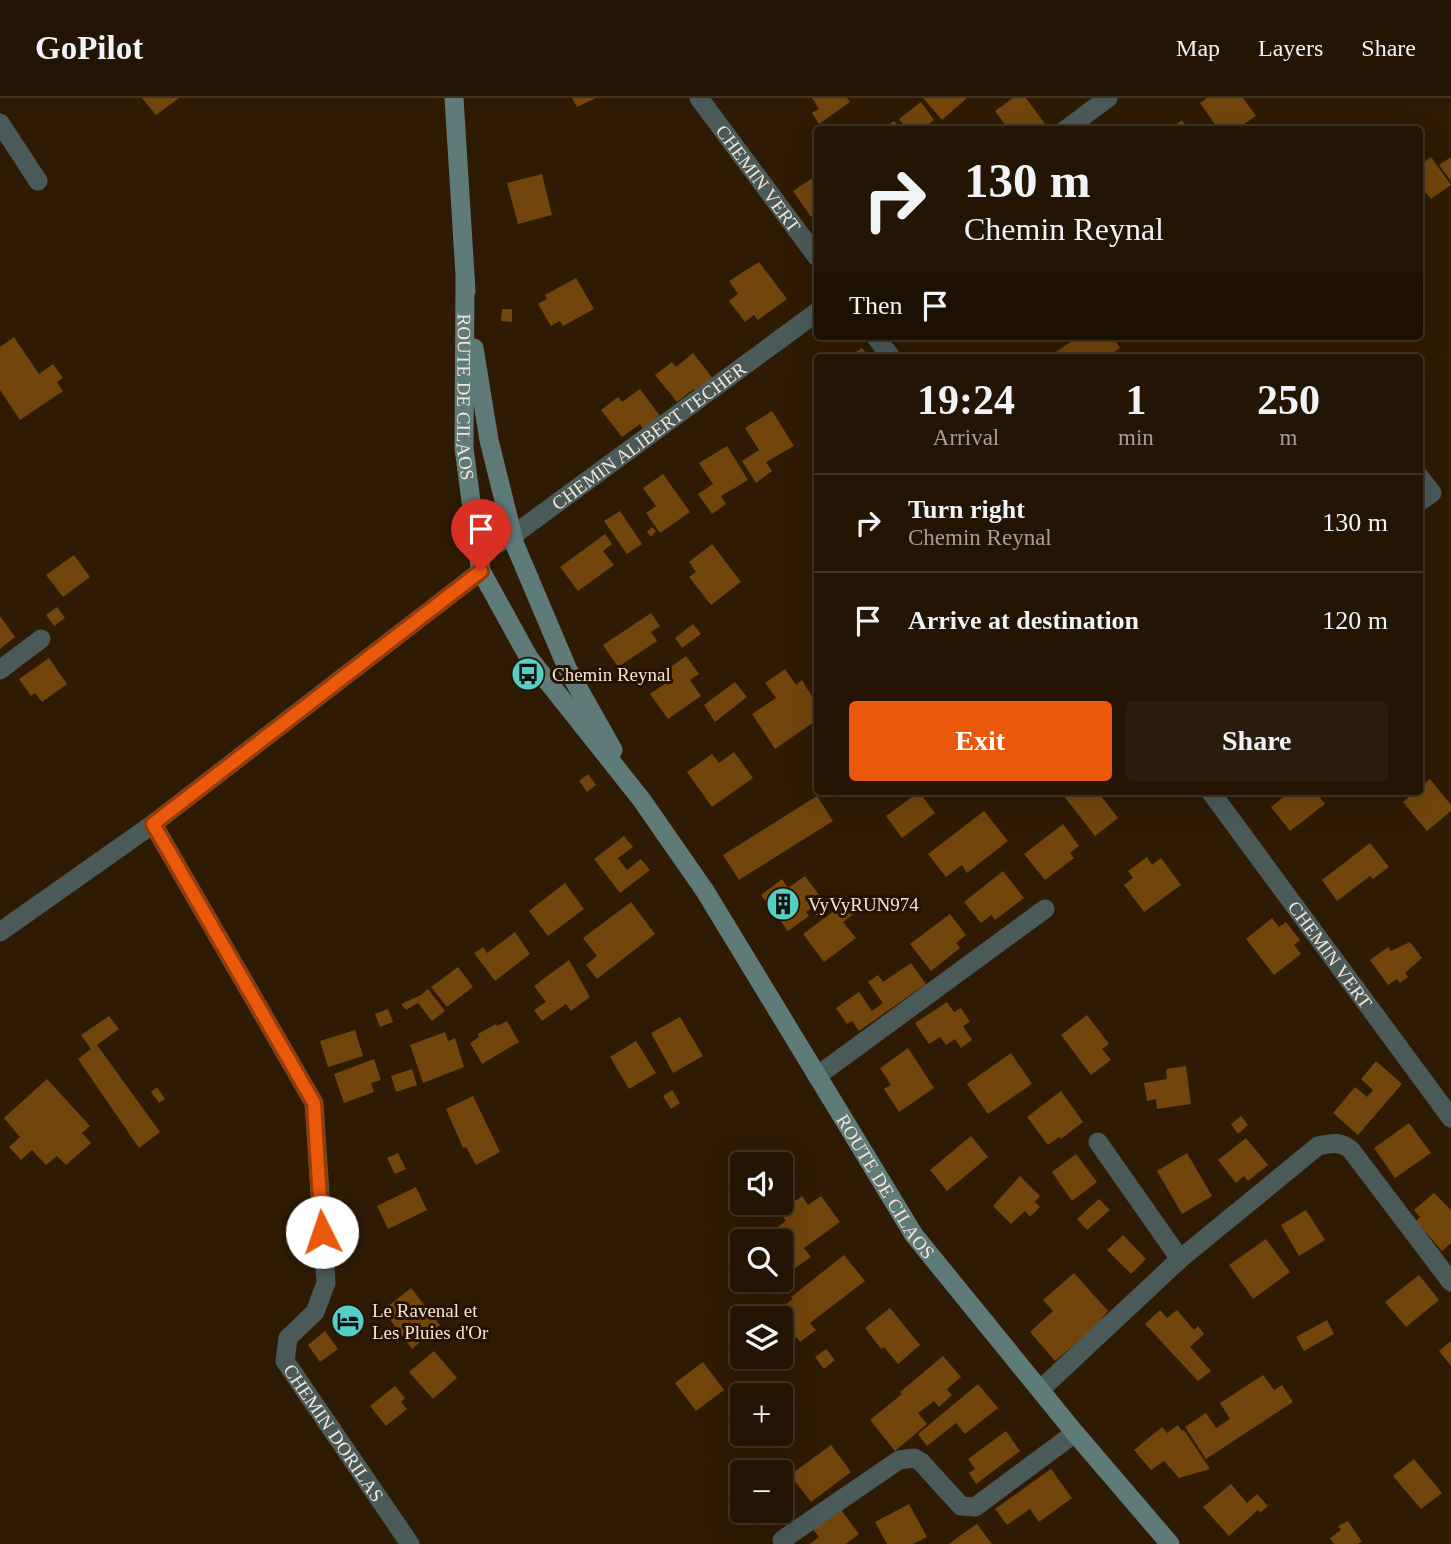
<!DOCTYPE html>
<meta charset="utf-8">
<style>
body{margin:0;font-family:Georgia,serif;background:#2b1d0d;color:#f1f3f6;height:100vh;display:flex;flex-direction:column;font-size:26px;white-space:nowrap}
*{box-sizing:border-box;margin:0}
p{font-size:23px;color:#a39e9a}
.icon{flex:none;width:38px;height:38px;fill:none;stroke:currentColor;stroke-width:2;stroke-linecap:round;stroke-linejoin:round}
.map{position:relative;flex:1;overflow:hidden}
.sheet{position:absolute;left:814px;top:256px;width:609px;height:441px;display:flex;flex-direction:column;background:#231403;border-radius:7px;box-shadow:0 7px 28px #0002,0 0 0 2px #403325}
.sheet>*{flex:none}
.guide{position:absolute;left:814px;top:28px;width:609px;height:214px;border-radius:7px;box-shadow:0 7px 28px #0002,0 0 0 2px #403325;background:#231403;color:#f1f3f6;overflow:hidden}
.buttons{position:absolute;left:730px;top:1054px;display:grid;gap:14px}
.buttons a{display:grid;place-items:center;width:63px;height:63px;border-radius:7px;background:#231403;box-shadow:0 7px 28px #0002,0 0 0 2px #403325;font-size:35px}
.pin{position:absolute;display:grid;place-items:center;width:60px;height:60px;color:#fff;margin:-72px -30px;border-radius:50% 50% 50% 0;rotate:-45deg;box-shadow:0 0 7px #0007}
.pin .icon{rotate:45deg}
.me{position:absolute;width:77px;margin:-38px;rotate:356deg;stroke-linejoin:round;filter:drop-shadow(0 0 5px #0008)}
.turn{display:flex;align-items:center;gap:24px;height:147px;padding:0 35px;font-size:32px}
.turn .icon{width:91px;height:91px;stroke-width:2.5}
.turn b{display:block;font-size:49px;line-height:60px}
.then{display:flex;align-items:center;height:66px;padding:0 35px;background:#0003;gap:14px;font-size:26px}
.eta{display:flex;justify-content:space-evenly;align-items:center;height:119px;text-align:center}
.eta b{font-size:42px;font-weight:700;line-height:49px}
.action{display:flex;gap:14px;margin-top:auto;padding:14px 35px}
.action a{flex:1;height:80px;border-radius:7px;background:#ea580c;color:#fff;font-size:28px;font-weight:700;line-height:80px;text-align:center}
.action a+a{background:#2b1d0d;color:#f1f3f6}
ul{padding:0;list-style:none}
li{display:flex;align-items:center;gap:21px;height:98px;padding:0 35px;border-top:2px solid #403325}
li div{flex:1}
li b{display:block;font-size:26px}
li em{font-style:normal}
header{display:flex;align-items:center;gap:42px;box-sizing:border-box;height:98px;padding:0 35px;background:#231403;border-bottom:2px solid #403325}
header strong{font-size:33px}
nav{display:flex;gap:38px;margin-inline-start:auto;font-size:24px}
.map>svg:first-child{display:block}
.building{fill:#71450c}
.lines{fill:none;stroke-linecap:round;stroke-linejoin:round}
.minor{stroke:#495a59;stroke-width:19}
.secondary{stroke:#5f7b79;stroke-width:19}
.route-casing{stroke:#983908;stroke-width:18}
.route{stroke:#ea580c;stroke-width:12}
.labels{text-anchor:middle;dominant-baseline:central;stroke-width:6;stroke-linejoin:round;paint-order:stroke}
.street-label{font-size:19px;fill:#f2e4d6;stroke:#251200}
.poi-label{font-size:19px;fill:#f2e4d6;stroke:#251200;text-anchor:start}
</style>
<header>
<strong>GoPilot</strong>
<nav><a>Map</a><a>Layers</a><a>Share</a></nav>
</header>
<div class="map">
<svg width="1451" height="1446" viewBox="0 0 1451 1446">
<rect width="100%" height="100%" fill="#2f1b04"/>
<!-- building -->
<g class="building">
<polygon points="142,0 179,0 156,17"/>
<polygon points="572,0 596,0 577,9"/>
<polygon points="812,0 847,0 850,4 819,26 812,15 819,11"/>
<polygon points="923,0 967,0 942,22"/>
<polygon points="1013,0 1026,0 1045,26 1038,32 1009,32 995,13"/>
<polygon points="1207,0 1243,0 1256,18 1244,26 1248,32 1219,32 1200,5"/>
<polygon points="921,4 934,22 921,32 908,32 899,21"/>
<polygon points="1182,22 1189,32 1169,32"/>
<polygon points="894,23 901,32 882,32"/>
<polygon points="1431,59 1451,87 1431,101 1419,86 1419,68"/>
<polygon points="1451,59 1451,83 1439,67"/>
<polygon points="542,76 552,117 518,126 507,85"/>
<polygon points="817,77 817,114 811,119 793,93"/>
<polygon points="759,164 787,201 758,222 754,217 745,224 729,203 738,196 729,183"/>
<polygon points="576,180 594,211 563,228 560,223 551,228 538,206 547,201 545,197"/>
<polygon points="502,211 512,211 512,224 501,223"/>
<polygon points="1079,238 1112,238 1120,250 1107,259 1055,259 1053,256"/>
<polygon points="14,239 39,276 53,266 63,280 57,284 63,293 20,322 0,292 0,249"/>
<polygon points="862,250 869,259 849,259"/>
<polygon points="693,255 714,282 697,295 694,291 677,304 655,277 672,264 676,269"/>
<polygon points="640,291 660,318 643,331 640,326 622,339 601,312 618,299 622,304"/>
<polygon points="772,313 794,348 766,364 772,373 756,385 742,363 759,352 745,330"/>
<polygon points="727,348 748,382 721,398 726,406 712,416 698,396 713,386 699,365"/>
<polygon points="663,376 690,414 660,435 646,415 656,408 643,390"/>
<polygon points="620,413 642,446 627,456 604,423"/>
<polygon points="652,429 656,433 651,439 647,434"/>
<polygon points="605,436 612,446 603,453 614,467 578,493 560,469"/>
<polygon points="712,446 741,484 711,507 689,479 696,474 689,464"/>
<polygon points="74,457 90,479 63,499 46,477"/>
<polygon points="57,509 65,520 54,528 46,517"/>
<polygon points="651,515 660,528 651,534 657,543 618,569 603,547"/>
<polygon points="0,518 15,539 0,551"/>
<polygon points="693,526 701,536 682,550 675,540"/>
<polygon points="686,558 699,576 690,582 701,598 668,621 650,596 672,581 665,573"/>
<polygon points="49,560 67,586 42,604 35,595 31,598 19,581"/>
<polygon points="785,571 796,587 802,582 817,607 817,622 775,651 752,616 776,600 765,585"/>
<polygon points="735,584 747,599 715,624 704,607"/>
<polygon points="734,654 753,680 712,709 687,674 712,656 719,665"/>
<polygon points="588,676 596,687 587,694 579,683"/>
<polygon points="1430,681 1451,707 1451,713 1427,733 1403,704 1416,693 1419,693 1419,690"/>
<polygon points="1060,693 1097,693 1118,720 1095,738"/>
<polygon points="1291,693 1315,693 1325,706 1290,733 1271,709"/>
<polygon points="919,694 935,715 902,740 886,718"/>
<polygon points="817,698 833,723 739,782 723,757"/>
<polygon points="984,713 1008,743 967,775 962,767 946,779 928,756"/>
<polygon points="1063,726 1079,748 1070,755 1074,760 1045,782 1024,756"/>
<polygon points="624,738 633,749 618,760 627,772 641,761 650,772 620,795 594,761"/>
<polygon points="1370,745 1389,769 1373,781 1370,778 1337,803 1322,782"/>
<polygon points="1147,759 1152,767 1161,760 1181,787 1144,814 1124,787 1133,780 1128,773"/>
<polygon points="1003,773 1024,800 995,822 991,817 981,825 964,804"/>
<polygon points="805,778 823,802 806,814 809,818 788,833 761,797 782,781 788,790"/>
<polygon points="565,785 584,811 548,838 529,813"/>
<polygon points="631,804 655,836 597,881 586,867 597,858 583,840"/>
<polygon points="846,804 855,815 843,824 856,840 824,864 803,836"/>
<polygon points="950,816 966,837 956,845 960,850 931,873 910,846"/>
<polygon points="1272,820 1279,829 1286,824 1300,842 1294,847 1301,856 1274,877 1246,841"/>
<polygon points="515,834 530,856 495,883 474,855 483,849 487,855"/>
<polygon points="1410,844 1422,860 1405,875 1408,879 1400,885 1397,881 1388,887 1370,862 1388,849 1391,853"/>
<polygon points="569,862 590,899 571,913 566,906 542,923 534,912 546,904 534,888"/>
<polygon points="911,865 926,886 859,933 852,923 847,926 836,910 859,894 872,913 883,905 868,884 878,877 883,884"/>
<polygon points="458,869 473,889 447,909 431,889"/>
<polygon points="428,891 445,913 432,923 418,905 406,912 401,906 421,897"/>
<polygon points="947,904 954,914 961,910 970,924 963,928 972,942 961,950 955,941 946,947 940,939 929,946 915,925"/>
<polygon points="388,911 393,924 380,929 375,916"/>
<polygon points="1087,917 1109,946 1102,951 1111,962 1091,977 1061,937"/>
<polygon points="109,918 119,931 97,947 160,1034 139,1050 78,961 91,951 81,937"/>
<polygon points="680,919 703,958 673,975 651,935"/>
<polygon points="507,923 519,944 482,966 470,945 479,939 478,936 496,926 497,928"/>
<polygon points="355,932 363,958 328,969 320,943"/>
<polygon points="445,934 448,943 455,940 464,969 423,985 410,947"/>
<polygon points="636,943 656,975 629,991 610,959"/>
<polygon points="908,950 934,990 899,1014 884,991 891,987 880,970"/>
<polygon points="1011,955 1032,986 988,1016 967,986"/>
<polygon points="374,961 381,982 371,985 374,994 344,1005 334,976"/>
<polygon points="1376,963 1402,986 1358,1037 1333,1015 1355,989 1367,999 1373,992 1361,981"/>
<polygon points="1186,968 1191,1006 1157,1011 1156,1001 1147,1003 1144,985 1167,981 1166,971"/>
<polygon points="412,971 417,987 396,994 391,978"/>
<polygon points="47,981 90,1028 82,1035 91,1045 66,1067 57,1058 46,1067 32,1052 21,1062 9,1049 20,1039 4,1020"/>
<polygon points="157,989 165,1001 159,1005 151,994"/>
<polygon points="672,992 680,1005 671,1011 663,998"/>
<polygon points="1061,993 1083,1024 1061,1041 1059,1039 1048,1047 1027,1019"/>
<polygon points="473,998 500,1054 476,1067 466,1049 463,1050 446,1011"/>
<polygon points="1241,1018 1248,1027 1238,1036 1231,1026"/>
<polygon points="1409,1025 1431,1055 1395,1080 1374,1050"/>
<polygon points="971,1038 988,1059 947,1093 930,1072"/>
<polygon points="1246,1040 1268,1067 1248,1083 1244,1078 1236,1085 1218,1062"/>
<polygon points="398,1055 406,1071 395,1076 387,1060"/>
<polygon points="1187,1055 1212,1098 1182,1116 1157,1073"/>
<polygon points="1076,1056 1097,1084 1072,1103 1052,1074"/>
<polygon points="1020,1078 1040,1098 1035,1104 1040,1109 1030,1119 1025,1113 1011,1126 993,1108"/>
<polygon points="416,1089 427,1112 388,1131 377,1108"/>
<polygon points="1434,1095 1451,1112 1451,1145 1442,1153 1416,1123 1420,1119 1414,1112"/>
<polygon points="802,1098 808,1107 821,1098 840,1124 804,1150 811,1159 785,1177 780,1171 780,1154 788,1148 775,1131 786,1123 780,1114"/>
<polygon points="1099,1101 1110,1112 1087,1132 1077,1121"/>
<polygon points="1306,1112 1325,1142 1299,1158 1281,1127"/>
<polygon points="1123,1137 1146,1161 1131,1176 1107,1152"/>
<polygon points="1266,1141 1290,1174 1253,1201 1229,1167"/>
<polygon points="844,1157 865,1183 810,1225 816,1232 800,1244 797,1239 783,1250 780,1246 780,1220 760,1218 776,1206 780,1211 793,1201 791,1199"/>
<polygon points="1074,1175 1108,1213 1094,1230 1055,1263 1030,1234 1053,1213 1043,1202"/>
<polygon points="1419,1177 1439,1202 1406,1229 1385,1204"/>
<polygon points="411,1190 440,1227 412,1251 383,1212"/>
<polygon points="890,1210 920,1247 898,1266 884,1249 881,1251 865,1230"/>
<polygon points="1160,1212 1167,1220 1177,1212 1194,1232 1198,1228 1204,1236 1190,1249 1211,1273 1198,1283 1145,1226"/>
<polygon points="1327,1222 1334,1236 1304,1253 1296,1239"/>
<polygon points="325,1233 338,1251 320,1264 308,1247"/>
<polygon points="1451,1243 1451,1268 1439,1253"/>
<polygon points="826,1251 835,1262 824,1271 815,1259"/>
<polygon points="434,1253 457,1280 433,1301 409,1274"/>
<polygon points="943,1258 961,1279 947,1291 952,1297 939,1309 934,1303 918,1315 927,1326 895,1353 870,1322 902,1296 900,1294"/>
<polygon points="703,1264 724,1292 696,1313 675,1285"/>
<polygon points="1263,1277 1274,1292 1282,1287 1293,1304 1206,1361 1185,1329 1206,1315 1216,1330 1230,1321 1220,1305"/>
<polygon points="978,1286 998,1310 965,1336 956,1325 927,1348 918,1336"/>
<polygon points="395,1288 405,1300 401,1304 407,1311 386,1328 370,1308"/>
<polygon points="1178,1327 1182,1333 1184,1332 1210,1371 1179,1380 1164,1363 1151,1372 1134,1352 1162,1329 1167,1335"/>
<polygon points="1006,1333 1020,1353 976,1386 969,1375 975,1371 968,1361"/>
<polygon points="831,1347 851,1374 811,1404 790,1377"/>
<polygon points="1414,1361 1442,1395 1421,1411 1393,1378"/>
<polygon points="1051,1371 1072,1400 1039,1424 1030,1411 1007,1427 995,1411"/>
<polygon points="1231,1386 1247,1405 1257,1396 1268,1408 1260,1415 1258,1412 1229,1438 1203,1409"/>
<polygon points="909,1406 927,1439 913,1446 887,1446 875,1424"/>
<polygon points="839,1409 859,1436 846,1446 810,1446 819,1439 812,1430"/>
<polygon points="1348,1423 1362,1444 1357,1446 1334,1446 1330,1440 1341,1432 1338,1428"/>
<polygon points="977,1426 992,1446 949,1446 961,1437"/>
</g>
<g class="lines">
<!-- minor -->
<g class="minor">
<path id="s1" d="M699,0L817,159"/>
<polyline points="0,25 38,83"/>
<polyline points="1065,32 1108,0"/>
<polyline points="875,238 891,259"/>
<polyline points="1419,378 1432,395 1419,404"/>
<path id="s2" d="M478,456L512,438L817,214"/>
<polyline points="0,572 41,541"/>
<path id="s3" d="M1210,693L1451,1020"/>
<path id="s4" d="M153,726L314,1005L326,1185L315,1214L288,1240L285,1263L410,1446"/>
<polyline points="0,834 153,726 481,473"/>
<polyline points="817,978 1045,811"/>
<polyline points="1098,1044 1180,1161"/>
<path d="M1041,1291L1180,1161L1318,1048C1331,1045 1341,1043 1351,1052L1451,1184"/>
<polyline points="782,1442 899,1362 914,1360 921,1364 961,1408 975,1409 1075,1335"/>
</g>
<!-- secondary -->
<g class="secondary">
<polyline points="454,0 466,193"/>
<path id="s5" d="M465,180L464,350L478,456L481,473L529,560L641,701L705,793L914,1137L1075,1335L1170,1446"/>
<polyline points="474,250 489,342 515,447 568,572 613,652"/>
</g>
</g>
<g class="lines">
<defs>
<polyline id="route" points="322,1134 314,1005 153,726 481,473"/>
</defs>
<!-- route casing -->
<use href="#route" class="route-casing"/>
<!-- route -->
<use href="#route" class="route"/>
</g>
<!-- icons -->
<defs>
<symbol id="bus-disc" viewBox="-11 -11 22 22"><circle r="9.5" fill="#55cec6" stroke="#251200"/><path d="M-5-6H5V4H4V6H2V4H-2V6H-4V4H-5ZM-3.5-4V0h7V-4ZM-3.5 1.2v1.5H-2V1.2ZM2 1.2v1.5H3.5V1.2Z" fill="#111"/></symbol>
<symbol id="building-disc" viewBox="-11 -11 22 22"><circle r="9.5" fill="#55cec6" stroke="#251200"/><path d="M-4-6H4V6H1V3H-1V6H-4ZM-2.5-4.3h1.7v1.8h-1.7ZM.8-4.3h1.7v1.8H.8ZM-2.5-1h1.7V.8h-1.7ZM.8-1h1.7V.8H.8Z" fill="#111"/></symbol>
<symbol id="hotel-disc" viewBox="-11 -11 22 22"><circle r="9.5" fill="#55cec6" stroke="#251200"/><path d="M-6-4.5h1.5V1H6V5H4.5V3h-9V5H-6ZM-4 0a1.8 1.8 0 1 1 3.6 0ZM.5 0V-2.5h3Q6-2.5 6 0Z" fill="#111"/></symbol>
</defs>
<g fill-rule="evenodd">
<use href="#bus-disc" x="509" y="557" width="38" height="38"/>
<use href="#building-disc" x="764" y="787" width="38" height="38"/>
<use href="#hotel-disc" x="329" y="1204" width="38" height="38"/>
</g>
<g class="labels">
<!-- street labels -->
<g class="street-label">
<text stroke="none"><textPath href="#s1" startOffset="100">CHEMIN VERT</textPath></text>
<text stroke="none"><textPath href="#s5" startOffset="119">ROUTE DE CILAOS</textPath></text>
<text stroke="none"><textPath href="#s2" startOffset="208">CHEMIN ALIBERT TECHER</textPath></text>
<text stroke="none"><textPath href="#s3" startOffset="203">CHEMIN VERT</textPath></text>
<text stroke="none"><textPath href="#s5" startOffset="1032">ROUTE DE CILAOS</textPath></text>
<text stroke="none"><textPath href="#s4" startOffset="681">CHEMIN DORILAS</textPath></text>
</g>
<!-- poi labels -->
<g class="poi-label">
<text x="552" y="576">Chemin Reynal</text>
<text x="808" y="806">VyVyRUN974</text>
<text x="372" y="1212">Le Ravenal et<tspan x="372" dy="22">Les Pluies d'Or</tspan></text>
</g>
</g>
</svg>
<div class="buttons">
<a><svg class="icon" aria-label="sound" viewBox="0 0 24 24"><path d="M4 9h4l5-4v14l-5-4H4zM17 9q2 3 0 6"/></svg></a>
<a><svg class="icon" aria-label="search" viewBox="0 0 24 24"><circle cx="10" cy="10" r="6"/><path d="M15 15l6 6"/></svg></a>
<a><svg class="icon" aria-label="layers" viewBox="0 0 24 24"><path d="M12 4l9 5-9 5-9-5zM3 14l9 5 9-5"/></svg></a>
<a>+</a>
<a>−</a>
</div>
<div class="pin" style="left:481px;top:473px;background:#d93025"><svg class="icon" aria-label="arrive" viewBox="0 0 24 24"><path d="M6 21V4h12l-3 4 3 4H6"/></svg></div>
<svg class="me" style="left:322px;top:1134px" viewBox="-20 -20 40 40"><circle r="19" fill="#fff"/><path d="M0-13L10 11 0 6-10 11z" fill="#ea580c"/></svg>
<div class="guide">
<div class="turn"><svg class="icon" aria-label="right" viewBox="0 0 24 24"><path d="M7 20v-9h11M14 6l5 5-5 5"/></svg><div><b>130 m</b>Chemin Reynal</div></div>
<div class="then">Then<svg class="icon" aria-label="arrive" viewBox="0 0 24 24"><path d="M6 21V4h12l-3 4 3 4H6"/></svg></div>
</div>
<section class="sheet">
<div class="eta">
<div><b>19:24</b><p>Arrival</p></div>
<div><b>1</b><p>min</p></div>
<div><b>250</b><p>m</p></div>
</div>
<ul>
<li><svg class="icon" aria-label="right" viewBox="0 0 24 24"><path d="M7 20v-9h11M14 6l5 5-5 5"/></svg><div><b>Turn right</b><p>Chemin Reynal</p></div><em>130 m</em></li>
<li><svg class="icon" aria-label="arrive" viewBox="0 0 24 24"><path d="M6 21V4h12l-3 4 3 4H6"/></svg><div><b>Arrive at destination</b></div><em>120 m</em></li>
</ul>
<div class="action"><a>Exit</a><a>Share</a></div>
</section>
</div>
